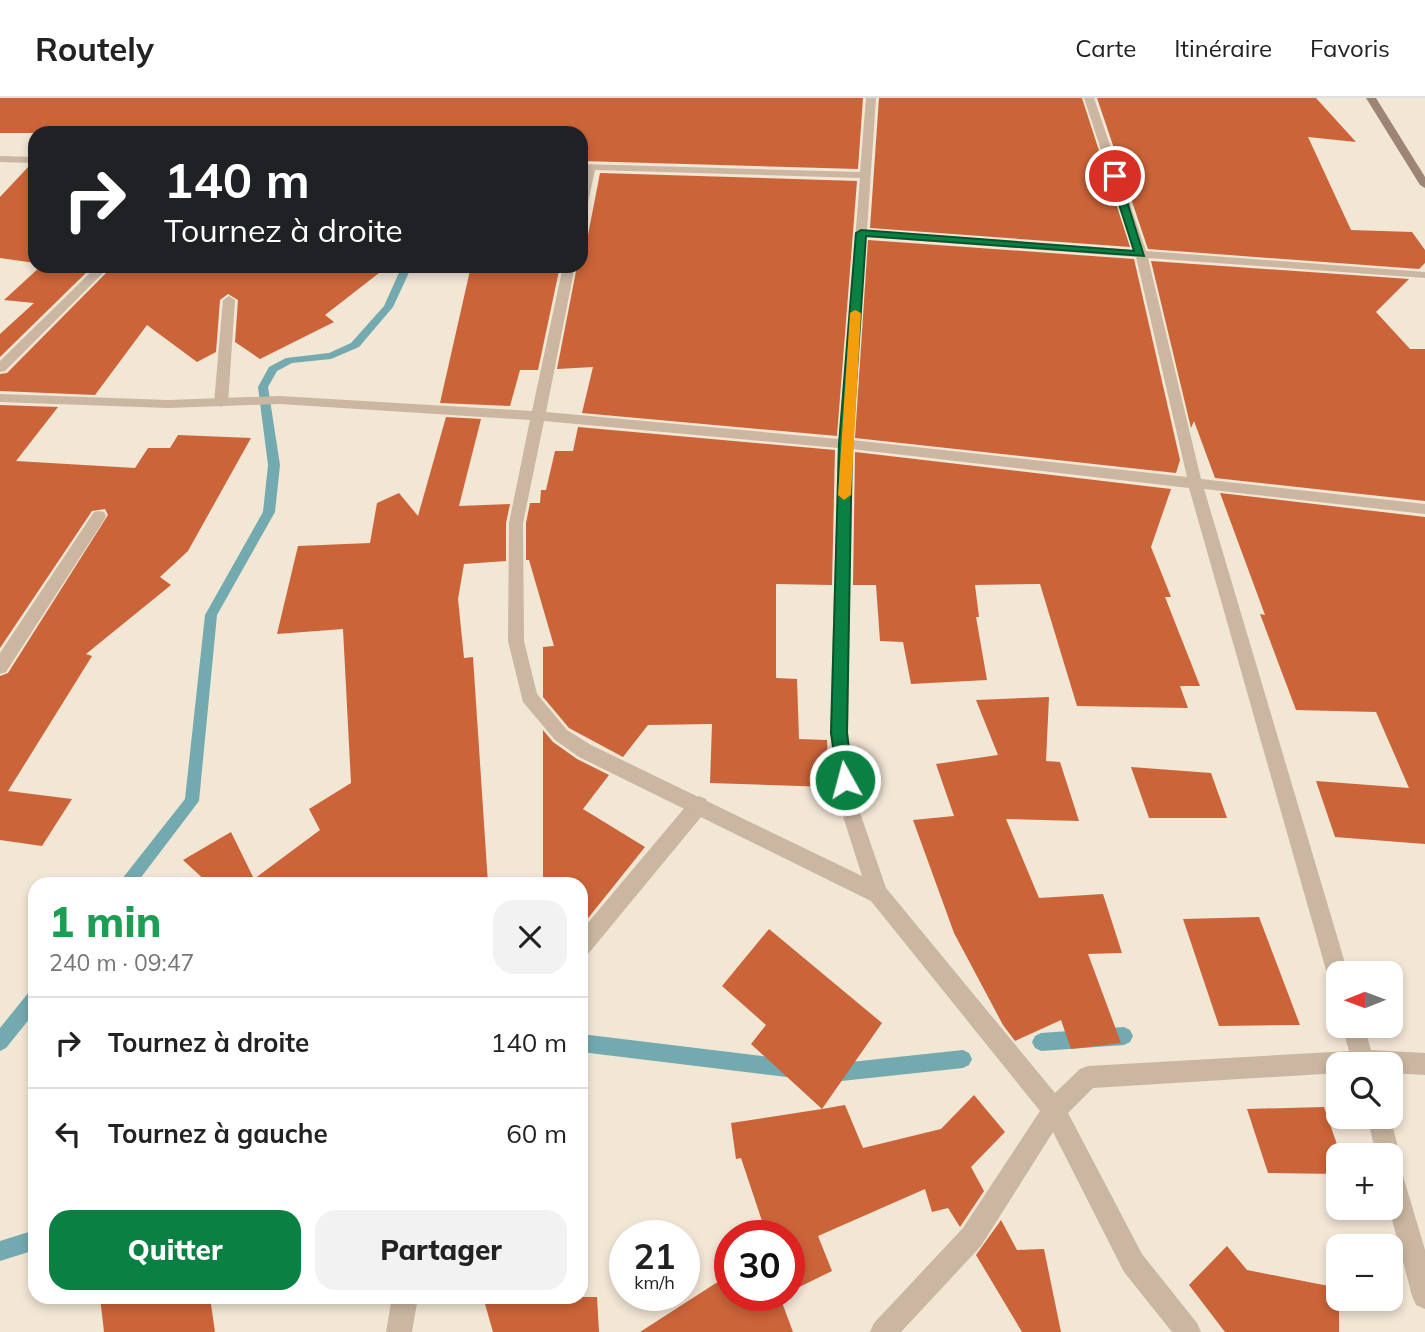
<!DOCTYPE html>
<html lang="fr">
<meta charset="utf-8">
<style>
body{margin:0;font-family:Mulish,sans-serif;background:#f2f2f2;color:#222;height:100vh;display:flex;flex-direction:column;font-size:26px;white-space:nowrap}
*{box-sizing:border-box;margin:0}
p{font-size:23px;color:#767676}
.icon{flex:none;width:38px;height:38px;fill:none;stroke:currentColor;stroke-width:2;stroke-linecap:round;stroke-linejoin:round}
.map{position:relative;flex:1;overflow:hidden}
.side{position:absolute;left:28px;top:779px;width:560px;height:427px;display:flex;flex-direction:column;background:#fff;border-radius:21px;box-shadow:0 4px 10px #0003}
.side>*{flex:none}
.top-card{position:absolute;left:28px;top:28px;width:560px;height:147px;border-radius:21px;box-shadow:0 4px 10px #0003;background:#202124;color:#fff;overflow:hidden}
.needle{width:46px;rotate:269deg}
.fabs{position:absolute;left:1326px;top:863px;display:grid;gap:14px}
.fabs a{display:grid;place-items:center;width:77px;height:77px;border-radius:14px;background:#fff;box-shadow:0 4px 10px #0003;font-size:35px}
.speed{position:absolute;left:609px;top:1122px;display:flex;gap:14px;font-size:35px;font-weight:700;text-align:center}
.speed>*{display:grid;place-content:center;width:91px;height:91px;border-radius:50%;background:#fff;box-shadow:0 4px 10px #0003;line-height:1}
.speed small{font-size:18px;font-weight:400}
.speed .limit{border:10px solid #d22;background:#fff;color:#111}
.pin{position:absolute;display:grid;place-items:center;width:60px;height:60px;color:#fff;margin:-30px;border:4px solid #fff;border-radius:50%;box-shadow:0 2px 7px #0007}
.me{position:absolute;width:77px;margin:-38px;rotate:353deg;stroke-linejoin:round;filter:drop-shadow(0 0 5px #0008)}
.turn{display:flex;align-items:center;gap:24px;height:147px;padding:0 21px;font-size:32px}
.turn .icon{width:91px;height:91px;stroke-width:2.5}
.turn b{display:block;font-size:49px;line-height:60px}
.round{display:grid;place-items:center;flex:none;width:74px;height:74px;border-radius:21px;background:#f2f2f2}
.headline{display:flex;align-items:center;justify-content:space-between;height:119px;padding:0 21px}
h1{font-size:42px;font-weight:800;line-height:52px;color:#1e9e55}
.cta{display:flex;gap:14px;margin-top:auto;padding:14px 21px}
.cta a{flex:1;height:80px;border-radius:21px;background:#0b8043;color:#fff;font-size:28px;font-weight:800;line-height:80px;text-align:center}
.cta a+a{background:#f2f2f2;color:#222}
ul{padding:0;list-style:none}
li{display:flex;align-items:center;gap:21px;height:91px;padding:0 21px;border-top:2px solid #e0e0e0}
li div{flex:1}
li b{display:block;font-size:26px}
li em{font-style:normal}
header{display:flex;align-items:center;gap:42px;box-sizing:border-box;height:98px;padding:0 35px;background:#fff;border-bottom:2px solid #e0e0e0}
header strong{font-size:33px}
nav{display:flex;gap:38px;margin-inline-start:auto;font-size:24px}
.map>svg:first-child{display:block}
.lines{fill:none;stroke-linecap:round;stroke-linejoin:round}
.stream{fill:#73aaaf;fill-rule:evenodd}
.building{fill:#cb6439}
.lane{fill:#cab6a1;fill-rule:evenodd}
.street{fill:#cab6a1;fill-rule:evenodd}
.secondary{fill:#9d8473;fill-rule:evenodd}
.route{fill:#0b8043;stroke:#07532c;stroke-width:2}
.slow{fill:#f59e0b}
</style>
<header>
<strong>Routely</strong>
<nav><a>Carte</a><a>Itinéraire</a><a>Favoris</a></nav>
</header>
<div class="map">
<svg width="1425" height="1234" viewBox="0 0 1425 1234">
<rect width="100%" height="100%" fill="#f2e6d5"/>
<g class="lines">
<!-- stream -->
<g class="stream">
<polygon points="402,168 412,168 393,209 359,249 331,261 292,265 277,273 268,289 280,367 275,414 217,517 199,703 136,786 118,786 185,701 205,517 263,414 268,367 258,289 269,269 286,260 329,255 351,245 384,208"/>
<polygon points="35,891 35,914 6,950 0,953 0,930 29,894"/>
<polygon points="1124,929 1130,932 1133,938 1130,944 1124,947 1041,953 1035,950 1032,944 1035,938 1041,935"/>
<polygon points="581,936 795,962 801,965 804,971 801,977 795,980 581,954"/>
<polygon points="963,952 969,955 972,961 969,967 963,970 832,984 826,981 823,975 826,969 832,966"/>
<polygon points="35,1132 35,1152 0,1163 0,1143"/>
</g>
</g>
<!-- building -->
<g class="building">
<polygon points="0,0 863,0 858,71 581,63 581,35 480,35 435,31 431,35 423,35 363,29 361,35 0,35"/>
<polygon points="879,0 1082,0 1130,149 870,130"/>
<polygon points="1097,0 1316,0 1356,44 1308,39 1351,132 1412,134 1425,152 1425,165 1419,171 1148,151"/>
<polygon points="30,67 35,68 35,165 0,160 0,99"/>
<polygon points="600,75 857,83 837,338 582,315 593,269 557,271 577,168 582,168"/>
<polygon points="868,142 1134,161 1180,362 1176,375 855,340"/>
<polygon points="1151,163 1409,181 1376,214 1410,251 1425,251 1425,403 1215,380 1194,323 1191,330"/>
<polygon points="41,168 93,168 0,259 0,236 34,205 4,202"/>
<polygon points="113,168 388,168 325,217 334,224 260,261 235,244 238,202 228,196 220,202 216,254 197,264 147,227 95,297 0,293 0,276 7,275"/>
<polygon points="471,168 560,168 538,272 520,272 510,308 440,305"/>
<polygon points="0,307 58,309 16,363 135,370 148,350 170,350 178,337 251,340 188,453 160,479 171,487 86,556 92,558 8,693 72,701 42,748 0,742 0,578 8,575 108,417 105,411 92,413 0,550"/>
<polygon points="446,319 481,321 459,408 510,406 506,425 506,463 464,466 458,501 464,560 473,559 488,786 209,786 183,762 231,734 254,781 320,732 309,711 351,685 343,531 277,536 298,448 370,445 377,405 399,395 418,418"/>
<polygon points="578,329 835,352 832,487 776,486 776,580 797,581 799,641 827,642 829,689 710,685 712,626 648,627 623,659 569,630 543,599 543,549 554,548 529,462 526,462 526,425 530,405 540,405 541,392 546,392 555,353 573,353"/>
<polygon points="855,354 1171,391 1151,449 1171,499 1165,499 1200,588 1180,588 1188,610 1077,608 1040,486 975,487 979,519 976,519 987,582 911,586 903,544 880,543 876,487 853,487"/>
<polygon points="1220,395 1425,419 1425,746 1335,739 1316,683 1409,690 1376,614 1296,612 1260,516 1265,517"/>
<polygon points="1049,599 1046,663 1060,664 1079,723 1006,721 1039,800 1103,796 1122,855 1088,856 1121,945 1071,951 1061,922 1015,943 1003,927 954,835 913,722 954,718 936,666 998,657 976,602"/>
<polygon points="543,632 553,644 577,661 609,677 583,711 645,749 581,829 581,786 543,786"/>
<polygon points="1131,669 1211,675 1227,720 1149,720"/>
<polygon points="1259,819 1300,927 1219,928 1183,821"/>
<polygon points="769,831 882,925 822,1011 845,1007 863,1050 941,1031 974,997 1005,1034 971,1069 984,1093 960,1129 948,1110 932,1114 925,1091 818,1138 832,1173 789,1194 789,1138 767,1138 741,1060 736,1061 731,1025 822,1011 751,946 766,927 722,888"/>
<polygon points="1324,1009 1339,1052 1339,1076 1268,1075 1247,1011"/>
<polygon points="1001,1122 1017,1152 1044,1151 1061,1234 1022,1234 976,1157"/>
<polygon points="1227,1148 1247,1172 1339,1190 1339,1234 1225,1234 1189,1187"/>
<polygon points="730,1176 730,1197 784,1197 780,1199 793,1234 640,1234"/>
<polygon points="100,1199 210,1199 215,1234 104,1234"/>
<polygon points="483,1199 597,1199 599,1234 493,1234"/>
</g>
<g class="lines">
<!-- lane -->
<g class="lane">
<polygon points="229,198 235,202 228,305 221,309 214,305 223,202"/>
<polygon points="99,413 104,414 106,418 104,422 6,574 0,576 0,555 94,414"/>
<polygon points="699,698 706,701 708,707 706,713 588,856 581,859 581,833 692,701"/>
<polygon points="392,1199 418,1199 412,1234 386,1234"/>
</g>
<!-- street -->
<g class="street">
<path d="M866,0H876L867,132L1134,152L1084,0H1094L1146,153L1425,174V180L1148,160L1201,381L1425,406V416L1204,391L1348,875H1339V889L1332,886L1328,879L1189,390L852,351L848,635L857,706L886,790L1055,995L1080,971L1088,968L1349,953L1342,928H1364L1371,952L1425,955V977L1391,975V966H1339V975L1093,990L1068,1015L1142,1156L1197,1225L1201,1234H1172L1124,1174L1053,1034L981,1148L901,1234H870L874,1225L963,1130L1040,1013L871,803L579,659L555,642L523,604L508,543L509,425L530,322L280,306L168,310L0,304V296L168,302L280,298L532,313L563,168H575L546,314L839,341L860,80L595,72L586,114L581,117V91L585,72H581V66L860,74ZM866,139L1136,159L1187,379L852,342ZM544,323L838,350L830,635L839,706L862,778L591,647L567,632L537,596L524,543L523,425Z"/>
<polygon points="0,58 35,59 35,65 0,64"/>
<polygon points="97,168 110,168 5,273 0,274 0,263"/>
<polygon points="1367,1018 1390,1018 1400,1057 1398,1061 1425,1152 1425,1211 1416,1207 1412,1198 1389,1110 1391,1057 1376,1057"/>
</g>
<!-- secondary -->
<polygon class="secondary" points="1366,0 1376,0 1425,79 1425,90 1420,87"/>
</g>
<!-- route -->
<polygon class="route" points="1115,75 1119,78 1144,158 866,138 852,346 847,635 853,682 851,688 845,690 839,688 831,635 839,346 856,135 861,132 1134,153 1110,78"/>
<!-- slow -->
<polygon class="slow" points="855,212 861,215 851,397 844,402 838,397 850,215"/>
</svg>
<div class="fabs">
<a><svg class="needle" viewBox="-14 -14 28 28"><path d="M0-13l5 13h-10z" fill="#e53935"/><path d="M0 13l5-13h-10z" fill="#767676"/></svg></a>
<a><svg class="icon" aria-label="search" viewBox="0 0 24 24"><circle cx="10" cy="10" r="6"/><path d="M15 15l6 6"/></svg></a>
<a>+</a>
<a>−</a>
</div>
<div class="speed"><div>21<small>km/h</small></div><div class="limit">30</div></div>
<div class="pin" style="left:1115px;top:78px;background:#d93025"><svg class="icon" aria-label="arrive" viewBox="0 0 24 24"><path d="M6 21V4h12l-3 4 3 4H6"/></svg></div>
<svg class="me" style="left:845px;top:682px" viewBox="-20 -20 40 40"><circle r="17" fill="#0b8043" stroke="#fff" stroke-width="3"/><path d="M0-11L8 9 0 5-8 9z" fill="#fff"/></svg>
<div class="top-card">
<div class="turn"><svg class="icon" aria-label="right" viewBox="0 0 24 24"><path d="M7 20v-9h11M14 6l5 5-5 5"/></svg><div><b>140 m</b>Tournez à droite</div></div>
</div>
<section class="side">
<div class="headline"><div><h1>1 min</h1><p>240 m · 09:47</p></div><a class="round"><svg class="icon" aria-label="close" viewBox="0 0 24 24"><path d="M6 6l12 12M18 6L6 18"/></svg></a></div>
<ul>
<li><svg class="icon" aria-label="right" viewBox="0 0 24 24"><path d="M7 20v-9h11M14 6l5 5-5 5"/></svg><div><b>Tournez à droite</b></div><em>140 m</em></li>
<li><svg class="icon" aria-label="left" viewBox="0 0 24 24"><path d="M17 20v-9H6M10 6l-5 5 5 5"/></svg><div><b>Tournez à gauche</b></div><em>60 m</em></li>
</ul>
<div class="cta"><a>Quitter</a><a>Partager</a></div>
</section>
</div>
